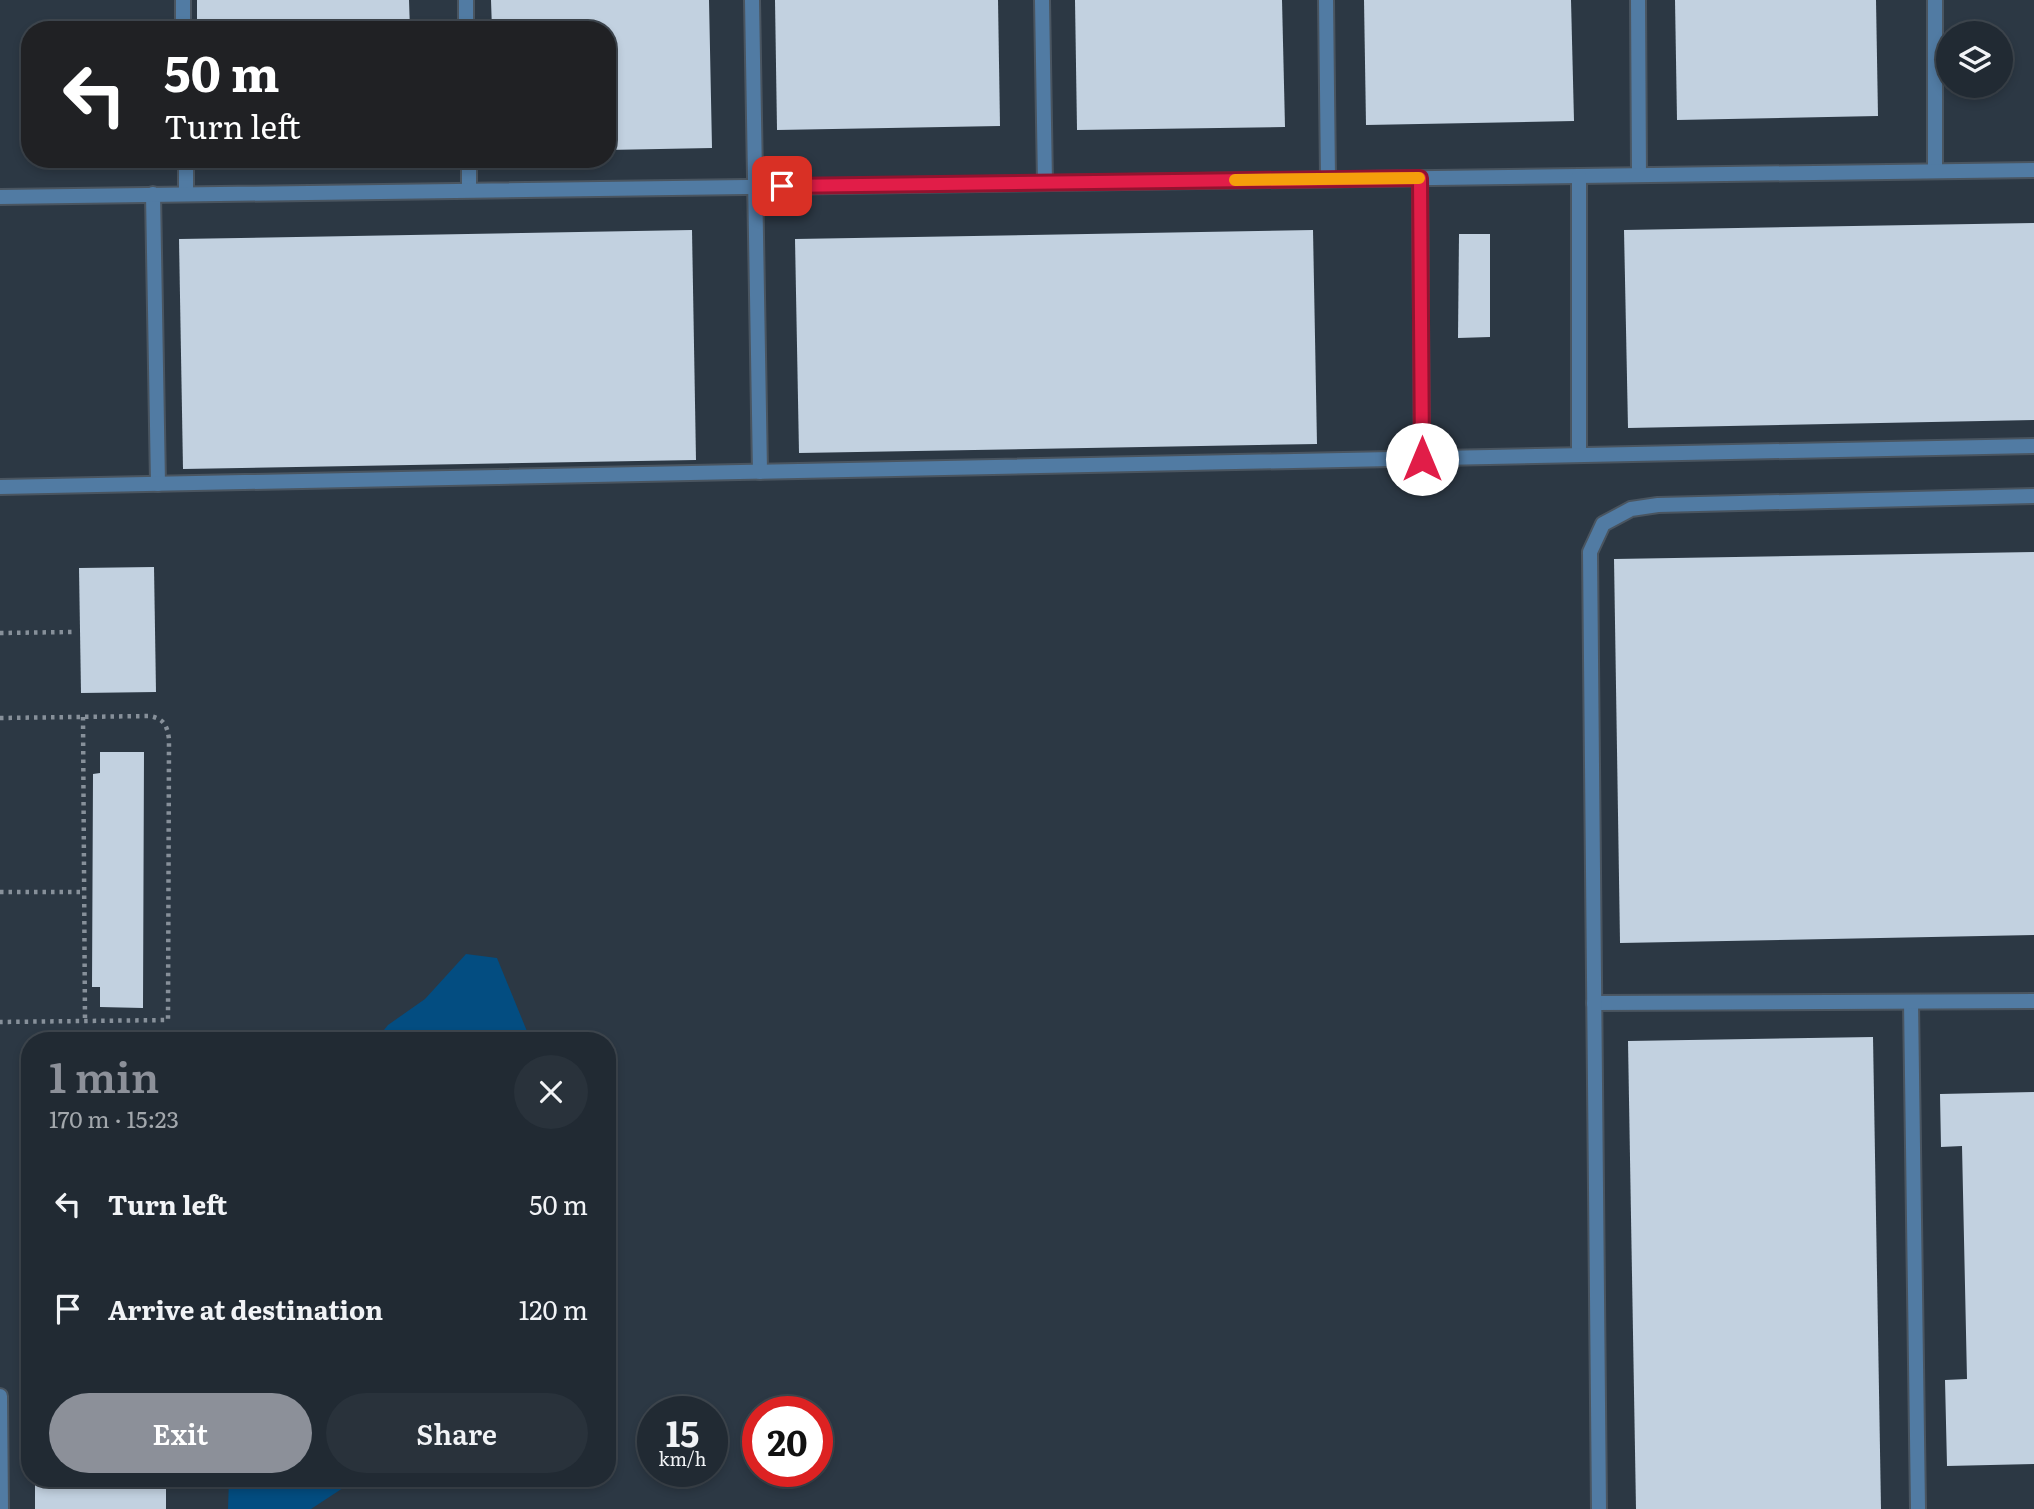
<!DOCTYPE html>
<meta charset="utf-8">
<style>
body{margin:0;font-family:Literata,serif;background:#29323b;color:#f1f3f6;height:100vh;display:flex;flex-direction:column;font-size:26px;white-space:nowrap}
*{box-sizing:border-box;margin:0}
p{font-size:23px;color:#a2a7ac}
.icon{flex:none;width:38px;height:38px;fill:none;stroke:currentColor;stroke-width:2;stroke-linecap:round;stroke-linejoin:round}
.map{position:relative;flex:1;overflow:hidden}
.drawer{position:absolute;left:21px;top:1032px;width:595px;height:455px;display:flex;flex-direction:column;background:#212a33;border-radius:28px;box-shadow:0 4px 10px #0003,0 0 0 2px #3e464e}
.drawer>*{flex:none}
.top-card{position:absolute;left:21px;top:21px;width:595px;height:147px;border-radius:28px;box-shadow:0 4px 10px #0003,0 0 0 2px #3e464e;background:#202124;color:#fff;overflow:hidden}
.tools{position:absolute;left:1936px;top:21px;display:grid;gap:14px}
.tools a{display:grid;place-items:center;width:77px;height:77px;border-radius:50%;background:#212a33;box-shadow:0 4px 10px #0003,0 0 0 2px #3e464e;font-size:35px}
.speed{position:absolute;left:637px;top:1396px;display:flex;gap:14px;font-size:35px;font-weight:700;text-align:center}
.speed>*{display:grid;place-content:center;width:91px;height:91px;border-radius:50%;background:#212a33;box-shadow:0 4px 10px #0003,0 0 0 2px #3e464e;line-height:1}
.speed small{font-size:18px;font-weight:400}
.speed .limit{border:10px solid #d22;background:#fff;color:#111}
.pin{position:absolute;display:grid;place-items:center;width:60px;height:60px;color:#fff;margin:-30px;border-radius:14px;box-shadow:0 4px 10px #0006}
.me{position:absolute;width:77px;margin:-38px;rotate:0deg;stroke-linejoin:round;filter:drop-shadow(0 0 5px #0008)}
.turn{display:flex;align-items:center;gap:24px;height:147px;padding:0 28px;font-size:32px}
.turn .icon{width:91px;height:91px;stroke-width:2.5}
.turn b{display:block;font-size:49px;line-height:60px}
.round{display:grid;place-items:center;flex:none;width:74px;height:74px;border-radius:37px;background:#29323b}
.summary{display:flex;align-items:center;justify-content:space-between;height:119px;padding:0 28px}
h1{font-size:42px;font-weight:600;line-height:52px;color:#8c9099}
.cta{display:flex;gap:14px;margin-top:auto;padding:14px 28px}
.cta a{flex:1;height:80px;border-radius:42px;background:#8c9099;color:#fff;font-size:28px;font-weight:600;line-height:80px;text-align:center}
.cta a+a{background:#29323b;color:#f1f3f6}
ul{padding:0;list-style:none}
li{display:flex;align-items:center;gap:21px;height:105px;padding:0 28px}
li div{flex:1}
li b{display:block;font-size:26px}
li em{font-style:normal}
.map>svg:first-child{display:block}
.green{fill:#034d81}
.building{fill:#c2d1e0}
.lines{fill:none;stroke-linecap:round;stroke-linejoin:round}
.service-casing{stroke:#4a5560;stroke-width:18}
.path{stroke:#87909a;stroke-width:4.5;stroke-dasharray:3.5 5;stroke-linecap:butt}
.service{stroke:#517ba3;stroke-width:14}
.route-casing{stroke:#92132f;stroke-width:18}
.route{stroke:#e11d48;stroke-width:12}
.slow{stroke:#f59e0b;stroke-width:12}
</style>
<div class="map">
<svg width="2034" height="1509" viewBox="0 0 2034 1509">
<rect width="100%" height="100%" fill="#2c3844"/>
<!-- green -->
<g class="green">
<polygon points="466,954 497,958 531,1041 375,1041 388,1025 425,999"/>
<polygon points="229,1479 396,1479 346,1486 311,1509 228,1509"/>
</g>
<!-- building -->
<g class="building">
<polygon points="197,0 409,0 410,30 197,30"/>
<polygon points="491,0 709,0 712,148 607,150 607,30 492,30"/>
<polygon points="775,0 998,0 1000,126 777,130"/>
<polygon points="1075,0 1282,0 1285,127 1077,130"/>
<polygon points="1364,0 1571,0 1574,121 1366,125"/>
<polygon points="1675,0 1876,0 1878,116 1677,120"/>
<polygon points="2034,223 2034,420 1628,428 1624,230"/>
<polygon points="692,230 696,460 183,469 179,239"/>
<polygon points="1313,230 1317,444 799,453 795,239"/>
<polygon points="1459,234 1490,234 1490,337 1458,338"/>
<polygon points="2034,552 2034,935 1620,943 1614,559"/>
<polygon points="154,567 156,692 81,693 79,568"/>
<polygon points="100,752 144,752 143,1008 100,1007 100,987 92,987 93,774 100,773"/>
<polygon points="1873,1037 1881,1509 1636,1509 1628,1041"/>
<polygon points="2034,1092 2034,1464 1947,1466 1945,1380 1967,1379 1962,1146 1941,1147 1940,1094"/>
<rect x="35" y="1479" width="131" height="30"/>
</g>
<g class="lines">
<defs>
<g id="service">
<polyline points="183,0 183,30"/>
<polyline points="466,0 466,30"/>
<polyline points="752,0 760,472"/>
<polyline points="1042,0 1045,183"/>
<polyline points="1326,0 1328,179"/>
<polyline points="1638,0 1639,175"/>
<polyline points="1935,0 1935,171"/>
<polyline points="186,159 186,194"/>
<polyline points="469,159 469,190"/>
<polyline points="1420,178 1422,459"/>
<polyline points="153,194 158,484"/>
<polyline points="0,197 2034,170"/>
<polyline points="1579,455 1579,176"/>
<polyline points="0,487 2034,446"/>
<polyline points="1911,1002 1918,1509"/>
<polyline points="1594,1003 2034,1001"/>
<polyline points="0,1396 1,1509"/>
<polyline points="1599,1509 1590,552 1603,524 1631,509 1658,505 2034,496"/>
</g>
</defs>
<!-- service casing -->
<use href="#service" class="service-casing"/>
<!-- path -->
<g class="path">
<polyline points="0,633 72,632"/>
<polyline points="83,717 85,1021"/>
<path d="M0,718L150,716C164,719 167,725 169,739L168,1020L0,1022"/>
<polyline points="0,892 84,892"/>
</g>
<!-- service -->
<use href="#service" class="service"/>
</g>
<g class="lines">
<defs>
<polyline id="route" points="782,186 1420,178 1422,459"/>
</defs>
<!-- route casing -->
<use href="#route" class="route-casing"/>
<!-- route -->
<use href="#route" class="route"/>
<!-- slow -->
<polyline class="slow" points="1235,180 1419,178"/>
</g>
</svg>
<div class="tools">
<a><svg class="icon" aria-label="layers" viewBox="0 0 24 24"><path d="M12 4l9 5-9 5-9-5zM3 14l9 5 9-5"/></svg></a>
</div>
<div class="speed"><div>15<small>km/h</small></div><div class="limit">20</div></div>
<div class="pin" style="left:782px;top:186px;background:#d93025"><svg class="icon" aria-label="arrive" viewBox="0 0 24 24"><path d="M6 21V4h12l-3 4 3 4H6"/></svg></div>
<svg class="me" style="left:1422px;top:459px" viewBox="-20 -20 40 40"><circle r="19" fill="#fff"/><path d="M0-13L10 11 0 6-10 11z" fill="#e11d48"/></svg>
<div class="top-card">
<div class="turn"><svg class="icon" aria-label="left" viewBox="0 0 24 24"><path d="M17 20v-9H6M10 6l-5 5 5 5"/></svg><div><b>50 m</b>Turn left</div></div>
</div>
<section class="drawer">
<div class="summary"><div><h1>1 min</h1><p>170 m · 15:23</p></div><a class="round"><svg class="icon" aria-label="close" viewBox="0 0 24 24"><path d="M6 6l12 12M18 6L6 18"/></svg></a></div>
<ul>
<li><svg class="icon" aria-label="left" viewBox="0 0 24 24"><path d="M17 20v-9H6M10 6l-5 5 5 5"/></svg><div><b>Turn left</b></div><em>50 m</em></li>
<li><svg class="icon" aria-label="arrive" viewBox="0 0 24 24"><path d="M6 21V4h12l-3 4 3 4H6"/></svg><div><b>Arrive at destination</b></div><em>120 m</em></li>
</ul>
<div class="cta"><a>Exit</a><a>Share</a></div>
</section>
</div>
